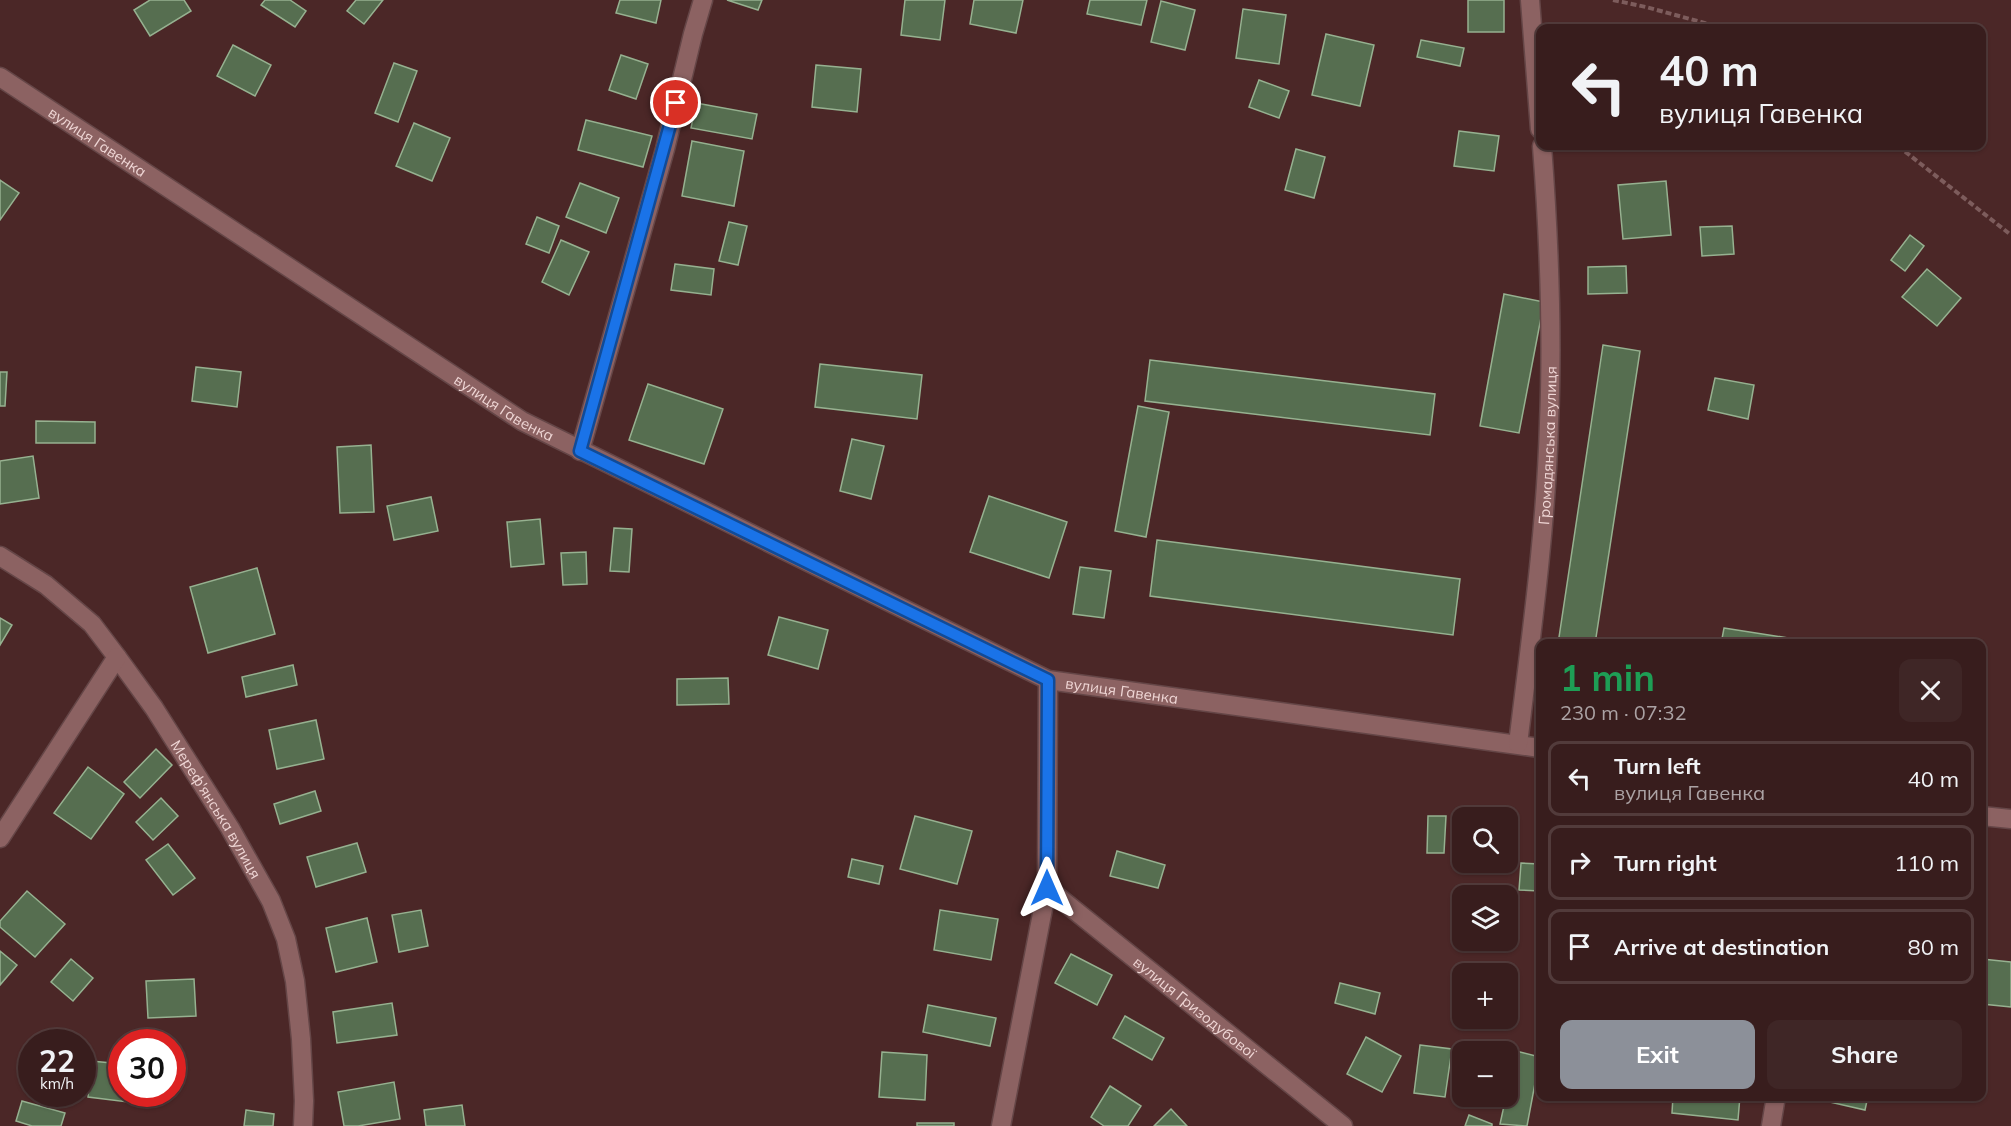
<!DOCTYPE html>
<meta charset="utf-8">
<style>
body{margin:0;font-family:Mulish,sans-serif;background:#3f2626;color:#f1f3f6;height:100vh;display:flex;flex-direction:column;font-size:22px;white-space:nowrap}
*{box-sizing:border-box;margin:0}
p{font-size:20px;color:#aba2a4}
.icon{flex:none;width:33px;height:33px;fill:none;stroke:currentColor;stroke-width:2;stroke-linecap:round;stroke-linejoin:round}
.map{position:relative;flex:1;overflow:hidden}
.sheet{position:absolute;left:1536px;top:639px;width:450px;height:462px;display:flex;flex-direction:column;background:#381d1d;border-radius:12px;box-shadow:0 2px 4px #0004,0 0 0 2px #523b3b}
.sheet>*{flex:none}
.banner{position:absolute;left:1536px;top:24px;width:450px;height:126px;border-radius:12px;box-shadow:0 2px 4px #0004,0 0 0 2px #523b3b;background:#381d1d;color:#f1f3f6;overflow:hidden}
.fabs{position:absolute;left:1452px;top:807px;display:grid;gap:12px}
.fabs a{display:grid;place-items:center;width:66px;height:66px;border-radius:12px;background:#381d1d;box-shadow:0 2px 4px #0004,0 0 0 2px #523b3b;font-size:30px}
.speed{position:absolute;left:18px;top:1029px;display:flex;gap:12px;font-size:30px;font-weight:700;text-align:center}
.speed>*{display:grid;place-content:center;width:78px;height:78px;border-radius:50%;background:#381d1d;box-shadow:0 2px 4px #0004,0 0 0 2px #523b3b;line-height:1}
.speed small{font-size:15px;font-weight:400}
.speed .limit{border:9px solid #d22;background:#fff;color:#111}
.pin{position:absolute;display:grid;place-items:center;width:51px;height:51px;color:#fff;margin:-26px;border:3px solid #fff;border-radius:50%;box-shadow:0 2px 6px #0007}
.me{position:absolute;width:66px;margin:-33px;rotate:0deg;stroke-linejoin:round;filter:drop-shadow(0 0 4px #0008)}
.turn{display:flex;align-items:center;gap:21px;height:126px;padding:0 24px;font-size:27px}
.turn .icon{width:78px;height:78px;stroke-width:2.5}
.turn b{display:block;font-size:42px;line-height:51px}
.round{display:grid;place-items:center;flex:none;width:63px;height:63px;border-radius:12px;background:#3f2626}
.headline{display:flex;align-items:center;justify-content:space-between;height:102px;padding:0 24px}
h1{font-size:36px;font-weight:700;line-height:45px;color:#1e9e55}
.action{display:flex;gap:12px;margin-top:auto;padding:12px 24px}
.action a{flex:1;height:69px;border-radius:12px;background:#8c9099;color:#fff;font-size:24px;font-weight:700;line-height:69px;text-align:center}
.action a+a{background:#3f2626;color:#f1f3f6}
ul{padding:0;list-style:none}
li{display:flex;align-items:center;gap:18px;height:75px;margin:0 12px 9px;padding:0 12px;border:3px solid #523b3b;border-radius:12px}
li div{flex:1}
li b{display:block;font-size:22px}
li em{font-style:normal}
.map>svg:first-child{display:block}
.building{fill:#566e50;stroke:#96b190;stroke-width:1.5}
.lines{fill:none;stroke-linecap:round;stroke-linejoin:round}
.street-casing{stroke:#654647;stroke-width:21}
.path{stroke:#7d5c5c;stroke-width:4;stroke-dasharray:6 3;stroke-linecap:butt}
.street{stroke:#8c6262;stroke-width:18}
.route-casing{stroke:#114b97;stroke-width:15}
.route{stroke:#1a73e8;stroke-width:10}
.labels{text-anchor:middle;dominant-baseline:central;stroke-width:4.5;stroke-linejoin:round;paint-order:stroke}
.street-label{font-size:15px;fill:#efd6d5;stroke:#261615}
</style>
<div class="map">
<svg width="2011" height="1126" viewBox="0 0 2011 1126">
<rect width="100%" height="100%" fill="#4b2727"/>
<!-- building -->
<g class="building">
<polygon points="150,0 184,0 191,11 150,36 134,10"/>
<polygon points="265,0 290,0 306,11 295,27 261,5"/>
<polygon points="356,0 383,0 364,24 347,11"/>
<polygon points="620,0 661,0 656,23 616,13"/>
<polygon points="727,0 762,0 758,10"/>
<polygon points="905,0 945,0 940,40 901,35"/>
<polygon points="974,0 1023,0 1016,33 970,24"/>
<polygon points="1090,0 1147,0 1141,25 1087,14"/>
<rect x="1468" y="0" width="36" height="32"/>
<polygon points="1161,1 1195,10 1185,50 1151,42"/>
<polygon points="1243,9 1286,15 1279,64 1236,58"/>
<polygon points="1326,34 1374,45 1360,106 1312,95"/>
<polygon points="1421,40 1464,48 1460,66 1417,57"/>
<polygon points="233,45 271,65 255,96 217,76"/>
<polygon points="621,55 648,64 636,99 609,90"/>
<polygon points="394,63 417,71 398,122 375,113"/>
<polygon points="816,65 861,69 857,112 812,107"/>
<polygon points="1259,80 1289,91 1279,118 1249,107"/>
<polygon points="696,103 757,114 752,139 691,128"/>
<polygon points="586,120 652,136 643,167 578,150"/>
<polygon points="414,123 450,138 432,181 396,166"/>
<polygon points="1459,131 1499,136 1494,171 1454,166"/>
<polygon points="692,141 744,151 734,206 682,196"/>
<polygon points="1296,149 1325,157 1314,198 1285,190"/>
<polygon points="0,180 19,193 0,220"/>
<polygon points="1666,181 1671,235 1623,239 1618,185"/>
<polygon points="580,183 619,198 606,233 566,217"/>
<polygon points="537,217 559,226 549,253 526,244"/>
<polygon points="729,222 747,226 738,265 719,261"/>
<polygon points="1732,226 1734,254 1702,256 1700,227"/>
<polygon points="1910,235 1924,246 1905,271 1891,260"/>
<polygon points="561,240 589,252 569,295 542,282"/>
<polygon points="675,264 714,269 711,295 671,290"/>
<polygon points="1626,266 1627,293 1588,294 1588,267"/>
<polygon points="1927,269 1961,298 1937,326 1902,297"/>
<polygon points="1504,294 1544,302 1519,433 1480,426"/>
<polygon points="1603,345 1640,351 1595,644 1558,644"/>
<polygon points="1150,360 1435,394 1430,435 1145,401"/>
<polygon points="820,364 922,375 917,419 815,407"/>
<polygon points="196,367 241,372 237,407 192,401"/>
<polygon points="0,372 7,372 5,406 0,406"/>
<polygon points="1715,378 1754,385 1748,419 1708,410"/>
<polygon points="648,384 723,409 704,464 629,440"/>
<polygon points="1138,406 1169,412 1146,537 1115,531"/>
<polygon points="36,421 95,422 95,443 36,443"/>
<polygon points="852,439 884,446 871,499 840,491"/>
<polygon points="371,445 374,512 340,513 337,447"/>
<polygon points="33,456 39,498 0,504 0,461"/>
<polygon points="989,496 1067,522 1049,578 970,552"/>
<polygon points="431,497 438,531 394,540 387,506"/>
<polygon points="540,519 544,564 511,567 507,522"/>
<polygon points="614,528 632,529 629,572 610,571"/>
<polygon points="1157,540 1460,579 1453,635 1150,596"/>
<polygon points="586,552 587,584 563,585 561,553"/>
<polygon points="1080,567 1111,571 1104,618 1073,614"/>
<polygon points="257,568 275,634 208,653 190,587"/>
<polygon points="779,617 828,630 818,669 768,655"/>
<polygon points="0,618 12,625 0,645"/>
<polygon points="1724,628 1795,639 1794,644 1721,644"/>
<polygon points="293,665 297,685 246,697 242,677"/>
<polygon points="728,678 729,704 677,705 677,679"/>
<polygon points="316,720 324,759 277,769 269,730"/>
<polygon points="156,749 172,765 140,798 124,782"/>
<polygon points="88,767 124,794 91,839 54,813"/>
<polygon points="315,791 321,811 280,824 274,804"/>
<polygon points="161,798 178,816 153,840 136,822"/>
<polygon points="915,816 972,831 957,884 900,869"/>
<polygon points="1428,816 1446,816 1444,853 1427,853"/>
<polygon points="357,843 366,872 316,887 307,857"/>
<polygon points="168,844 195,878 173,895 146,860"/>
<polygon points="1117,851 1165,865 1158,888 1110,876"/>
<polygon points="852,859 883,866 879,884 848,877"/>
<polygon points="1521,863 1540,864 1540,891 1519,890"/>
<polygon points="27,891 65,924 35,957 0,927 0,921"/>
<polygon points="421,910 428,946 399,952 392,915"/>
<polygon points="940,910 998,919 991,960 934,950"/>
<polygon points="367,918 377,962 336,972 326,928"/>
<polygon points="0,951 17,965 0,985"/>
<polygon points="1071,954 1112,975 1097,1005 1055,983"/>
<polygon points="71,959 93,978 73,1001 51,982"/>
<polygon points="1982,959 2011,962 2011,1007 1982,1004"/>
<polygon points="194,979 196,1016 148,1018 146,981"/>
<polygon points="1340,983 1380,993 1375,1014 1335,1003"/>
<polygon points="392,1003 397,1035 337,1043 333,1012"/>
<polygon points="928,1005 996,1018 990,1046 923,1032"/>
<polygon points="1125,1016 1164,1038 1152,1060 1113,1038"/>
<polygon points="1366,1037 1401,1056 1382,1092 1347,1074"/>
<polygon points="47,1038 81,1041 80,1042 47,1042"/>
<polygon points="1420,1045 1452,1049 1445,1097 1414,1093"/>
<polygon points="1516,1051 1540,1057 1527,1126 1500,1124"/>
<polygon points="882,1052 927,1055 925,1100 879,1097"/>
<polygon points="91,1061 122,1064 122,1094 129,1094 128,1102 88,1097"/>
<polygon points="394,1082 400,1119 358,1126 344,1126 338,1092"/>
<polygon points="1110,1086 1141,1106 1128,1126 1104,1126 1091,1117"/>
<polygon points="1673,1096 1740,1096 1738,1120 1672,1113"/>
<polygon points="1812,1096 1868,1096 1865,1110 1812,1098"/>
<polygon points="22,1101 65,1113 61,1126 32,1126 16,1121"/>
<polygon points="462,1105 465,1126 426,1126 424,1110"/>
<polygon points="1171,1109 1187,1126 1154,1126"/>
<polygon points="246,1110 274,1114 273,1126 244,1126"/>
<polygon points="1469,1115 1492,1124 1492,1126 1465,1126"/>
<rect x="917" y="1123" width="37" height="3"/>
</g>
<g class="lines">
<defs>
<g id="street">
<polyline points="1530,0 1540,129"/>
<path id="s1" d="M0,77L522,421L1048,680L1540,748"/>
<polyline points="580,451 665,149 693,34 703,0"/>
<path id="s2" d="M0,556L46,585L92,624L117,657L154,708L230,828L271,901L286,939L295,981L301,1039L304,1101L303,1126"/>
<path id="s3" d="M1518,744C1531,637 1546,530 1549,423C1553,330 1549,238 1542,146"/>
<polyline points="1982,816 2011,819"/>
<polyline points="0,838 117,657"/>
<path id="s4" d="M1047,888L1343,1126"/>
<polyline points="1001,1126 1047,888 1048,680"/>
<polyline points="1771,1126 1776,1096"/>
</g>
</defs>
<!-- street casing -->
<use href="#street" class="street-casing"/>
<!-- path -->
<g class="path">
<polyline points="1613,0 1646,7 1723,28"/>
<polyline points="1898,146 2011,235"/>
</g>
<!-- street -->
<use href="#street" class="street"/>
</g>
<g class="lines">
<defs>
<polyline id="route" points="676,103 580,451 1048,680 1047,888"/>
</defs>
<!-- route casing -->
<use href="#route" class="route-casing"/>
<!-- route -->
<use href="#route" class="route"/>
</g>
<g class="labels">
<!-- street labels -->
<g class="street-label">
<text stroke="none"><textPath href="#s1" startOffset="117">вулиця Гавенка</textPath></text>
<text stroke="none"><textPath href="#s1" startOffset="603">вулиця Гавенка</textPath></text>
<text stroke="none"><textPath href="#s3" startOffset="300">Громадянська вулиця</textPath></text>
<text stroke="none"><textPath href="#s1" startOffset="1286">вулиця Гавенка</textPath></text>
<text stroke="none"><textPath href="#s2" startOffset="338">Мереф'янська вулиця</textPath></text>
<text stroke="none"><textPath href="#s4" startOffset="190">вулиця Гризодубової</textPath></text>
</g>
</g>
</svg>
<div class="fabs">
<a><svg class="icon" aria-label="search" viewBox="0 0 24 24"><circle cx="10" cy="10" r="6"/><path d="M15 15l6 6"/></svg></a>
<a><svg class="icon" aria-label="layers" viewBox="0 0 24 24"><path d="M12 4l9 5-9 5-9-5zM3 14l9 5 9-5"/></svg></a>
<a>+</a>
<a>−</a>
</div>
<div class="speed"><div>22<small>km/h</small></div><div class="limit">30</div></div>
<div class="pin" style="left:676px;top:103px;background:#d93025"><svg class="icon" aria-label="arrive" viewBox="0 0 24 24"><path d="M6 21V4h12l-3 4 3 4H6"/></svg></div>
<svg class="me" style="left:1047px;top:888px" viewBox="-20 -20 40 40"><path d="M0-17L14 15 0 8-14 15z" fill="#1a73e8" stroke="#fff" stroke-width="4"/></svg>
<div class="banner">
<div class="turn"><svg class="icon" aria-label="left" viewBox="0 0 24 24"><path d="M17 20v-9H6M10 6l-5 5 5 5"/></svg><div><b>40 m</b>вулиця Гавенка</div></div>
</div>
<section class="sheet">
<div class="headline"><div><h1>1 min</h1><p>230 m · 07:32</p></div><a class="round"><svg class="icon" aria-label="close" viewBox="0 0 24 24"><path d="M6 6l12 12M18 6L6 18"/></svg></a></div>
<ul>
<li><svg class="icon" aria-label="left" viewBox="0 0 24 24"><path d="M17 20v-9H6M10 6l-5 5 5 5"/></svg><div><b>Turn left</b><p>вулиця Гавенка</p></div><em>40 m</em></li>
<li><svg class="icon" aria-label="right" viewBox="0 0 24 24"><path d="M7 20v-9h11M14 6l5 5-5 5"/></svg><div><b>Turn right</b></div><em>110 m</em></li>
<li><svg class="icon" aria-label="arrive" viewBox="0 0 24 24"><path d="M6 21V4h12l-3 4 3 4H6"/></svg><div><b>Arrive at destination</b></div><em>80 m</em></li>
</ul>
<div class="action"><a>Exit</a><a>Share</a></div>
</section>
</div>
